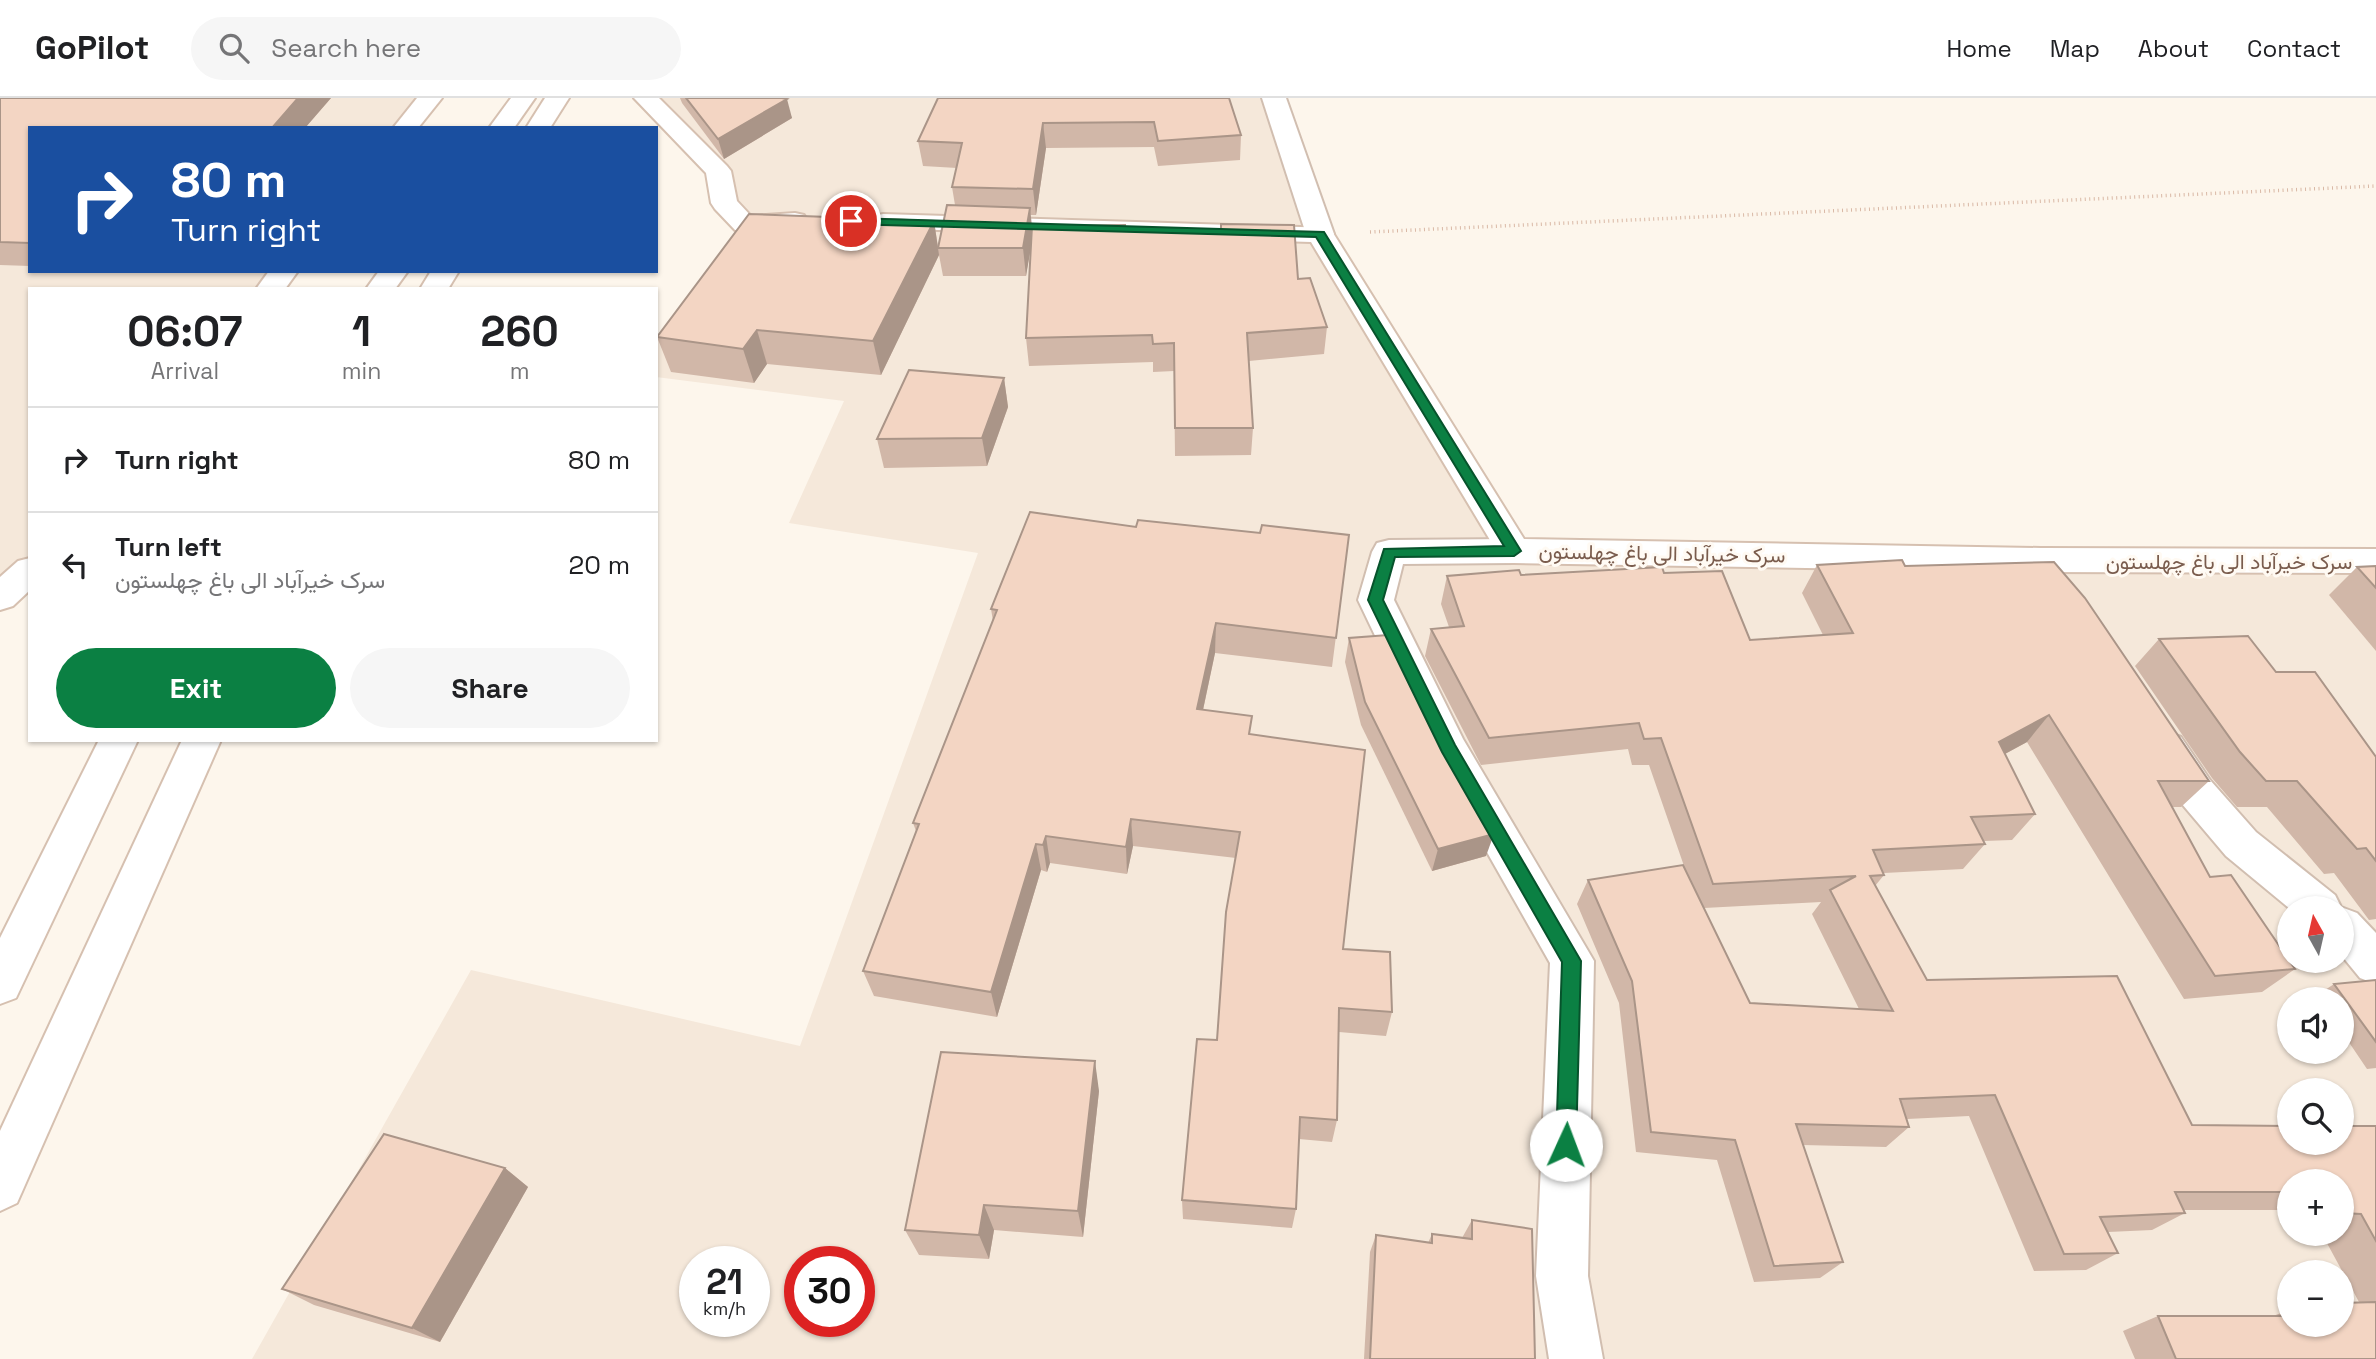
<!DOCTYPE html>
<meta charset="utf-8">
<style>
body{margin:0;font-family:"Space Grotesk",Vazirmatn,sans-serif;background:#f6f6f6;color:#202124;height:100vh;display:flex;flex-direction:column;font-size:26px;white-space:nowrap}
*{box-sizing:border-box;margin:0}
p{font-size:23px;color:#757577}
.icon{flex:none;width:38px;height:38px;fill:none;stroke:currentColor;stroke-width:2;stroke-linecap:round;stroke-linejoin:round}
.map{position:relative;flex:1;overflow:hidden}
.details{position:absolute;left:28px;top:189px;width:630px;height:455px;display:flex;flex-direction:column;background:#fff;border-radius:0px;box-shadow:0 2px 5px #0004}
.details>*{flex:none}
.top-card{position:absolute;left:28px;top:28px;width:630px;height:147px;border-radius:0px;box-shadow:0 2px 5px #0004;background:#1a4fa0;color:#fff;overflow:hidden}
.needle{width:46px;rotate:352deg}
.controls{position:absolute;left:2277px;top:798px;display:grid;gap:14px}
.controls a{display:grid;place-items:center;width:77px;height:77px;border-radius:50%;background:#fff;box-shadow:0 2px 5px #0004;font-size:35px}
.speed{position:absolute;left:679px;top:1148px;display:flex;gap:14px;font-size:35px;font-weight:700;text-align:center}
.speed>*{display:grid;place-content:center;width:91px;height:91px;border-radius:50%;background:#fff;box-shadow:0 2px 5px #0004;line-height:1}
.speed small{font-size:18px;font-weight:400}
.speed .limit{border:10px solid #d22;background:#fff;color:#111}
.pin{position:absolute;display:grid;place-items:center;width:60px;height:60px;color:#fff;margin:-30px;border:4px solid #fff;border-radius:50%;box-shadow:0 2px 7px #0007}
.me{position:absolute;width:77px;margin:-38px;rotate:2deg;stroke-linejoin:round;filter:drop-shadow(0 0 5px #0008)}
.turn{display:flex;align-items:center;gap:24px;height:147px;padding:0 28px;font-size:32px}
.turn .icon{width:91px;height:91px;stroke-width:2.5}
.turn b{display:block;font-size:49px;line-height:60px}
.eta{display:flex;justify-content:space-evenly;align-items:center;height:119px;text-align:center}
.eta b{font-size:42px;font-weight:800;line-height:49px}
.button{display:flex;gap:14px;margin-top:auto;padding:14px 28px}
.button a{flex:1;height:80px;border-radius:42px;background:#0b8043;color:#fff;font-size:28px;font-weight:800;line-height:80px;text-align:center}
.button a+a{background:#f6f6f6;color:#202124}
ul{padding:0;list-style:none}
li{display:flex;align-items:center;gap:21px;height:105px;padding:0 28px;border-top:2px solid #e0e0e0}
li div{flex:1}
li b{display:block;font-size:26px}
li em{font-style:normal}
header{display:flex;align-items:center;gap:42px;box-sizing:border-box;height:98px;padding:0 35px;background:#fff;border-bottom:2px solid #e0e0e0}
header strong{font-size:33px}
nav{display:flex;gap:38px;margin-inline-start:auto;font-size:24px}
.search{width:490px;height:63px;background:#f6f6f6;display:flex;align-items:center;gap:18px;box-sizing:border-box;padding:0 24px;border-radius:38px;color:#757577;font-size:26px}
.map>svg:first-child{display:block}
.residential{fill:#f5e8da;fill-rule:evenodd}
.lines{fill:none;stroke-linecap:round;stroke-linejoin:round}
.street-casing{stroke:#d1beb0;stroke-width:4}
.secondary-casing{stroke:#d6c0b0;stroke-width:4}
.path{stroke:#d9b8a5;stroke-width:3.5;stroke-dasharray:1 3.5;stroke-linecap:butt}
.street{fill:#fff;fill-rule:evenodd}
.secondary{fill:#fff;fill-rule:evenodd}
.wall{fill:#d1b7a8;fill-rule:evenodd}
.shaded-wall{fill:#aa9588}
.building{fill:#f3d5c3;stroke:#aa9588;stroke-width:2}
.route{fill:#0b8043;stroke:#07532c;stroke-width:2}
.labels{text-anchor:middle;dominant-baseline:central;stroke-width:6;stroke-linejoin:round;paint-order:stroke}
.far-street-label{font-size:21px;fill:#7a5c4d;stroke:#fffaf3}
</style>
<header>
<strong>GoPilot</strong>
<div class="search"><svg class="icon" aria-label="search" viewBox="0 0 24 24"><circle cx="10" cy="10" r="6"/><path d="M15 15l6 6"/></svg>Search here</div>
<nav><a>Home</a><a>Map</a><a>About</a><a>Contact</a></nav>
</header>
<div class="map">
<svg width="2376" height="1261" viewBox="0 0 2376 1261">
<rect width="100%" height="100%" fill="#fdf6ec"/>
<!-- residential -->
<g class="residential">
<polygon points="0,0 430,0 405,30 30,30 30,173 284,173 270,191 30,191 30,472 0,499"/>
<path d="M646,0H1274L1320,136L1514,453L2376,463V1261H252L471,872L800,948L978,455L789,425L844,303L656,279V245L744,126L717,73ZM2289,810H2342V863H2289ZM2289,901H2342V954H2289ZM2289,992H2342V1045H2289ZM2289,1083H2342V1136H2289ZM695,1164H754V1223H695ZM800,1164H859V1223H800ZM2289,1174H2342V1227H2289Z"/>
</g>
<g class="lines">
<defs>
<g id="street">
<polygon points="1262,0 1286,0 1334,136 1330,142 1320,144 1310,142 1306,136"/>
<polygon points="1514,441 1526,444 1531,453 1526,462 1514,465 1403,466 1394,502 1463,641 1594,863 1588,1178 1603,1261 1549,1261 1536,1178 1550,865 1434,661 1358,502 1372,454 1377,445 1389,442"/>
<polygon points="2167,634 2181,639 2210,682 2256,734 2335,797 2341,809 2357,815 2376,835 2376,886 2360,880 2342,858 2342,810 2289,810 2226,758 2182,706 2148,650 2153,639"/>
</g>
<g id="secondary">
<polygon points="417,0 442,0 418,30 393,30"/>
<polygon points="511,0 535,0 514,30 489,30"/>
<polygon points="545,0 569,0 550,30 526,30"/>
<polygon points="634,0 659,0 727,68 731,73 737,103 751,118 795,115 804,117 808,123 804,129 744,134 735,132 715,111 711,105 706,75"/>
<polygon points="883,116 1330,130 1524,441 2041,450 2376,451 2376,475 2041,474 1514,465 1502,462 1311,144 874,130 870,124 874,118"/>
<polygon points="269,173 298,173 285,191 256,191"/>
<polygon points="379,173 408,173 395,191 366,191"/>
<polygon points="431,173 459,173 448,191 420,191"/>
<polygon points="30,460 30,492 13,508 0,512 0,479 18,463"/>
<polygon points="99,642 138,642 16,900 0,906 0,840"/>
<polygon points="182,642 221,642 17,1105 0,1113 0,1033"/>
</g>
</defs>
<!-- street casing -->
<use href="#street" class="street-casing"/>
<!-- secondary casing -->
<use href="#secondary" class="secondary-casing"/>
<!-- path -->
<polyline class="path" points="1370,134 2376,88"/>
<!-- street -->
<use href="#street" class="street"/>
<!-- secondary -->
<use href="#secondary" class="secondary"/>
</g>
<!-- wall -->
<g class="wall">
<polygon points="0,0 331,0 305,30 30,30 30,168 0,167"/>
<polygon points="680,0 782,0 792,20 724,61 682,5"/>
<polygon points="1229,0 1241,37 1240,62 1158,68 1154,49 1046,50 1036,117 1030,117 1032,133 1125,132 1298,181 1327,229 1324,256 1249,263 1253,330 1251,357 1175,358 1174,273 1153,274 1153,264 1029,268 1026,240 1031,146 1026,178 943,178 939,157 881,277 767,266 754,285 671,274 657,239 934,123 938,149 955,107 952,89 957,70 923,68 918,43"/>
<polygon points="1004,280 1008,309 987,368 884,370 877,341"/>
<polygon points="1136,429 1260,435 1349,437 1332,569 1215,555 1203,612 1250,636 1343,851 1392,914 1386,938 1339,934 1337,1022 1332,1044 1299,1041 1296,1111 1292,1130 1183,1121 1182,1102 1217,942 1236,760 1133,748 1127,776 1050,765 1047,774 1041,772 997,919 874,898 863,873 916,733 913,725 993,523 991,511"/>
<path d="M1817,467L1905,468L2209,683L2181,709H2172L2210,779L2295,871L2262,894L2184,901L2027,644L2005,656L2035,716L2012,742L1984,743L1985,746L1963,771L1884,775V777L1875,788L1927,882L2192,1027L2376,1028V1261H2135L2123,1233L2158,1218H2273L2289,1212V1227L2359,1204L2322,1136H2342V1083H2289V1129L2281,1112H2184L2185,1115L2152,1132L2108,1134L2118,1155L2086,1172L2034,1173L1969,1018L1907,1021L1909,1029L1886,1049L1803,1047L1843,1164L1820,1180L1754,1184L1717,1062L1636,1054L1619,905L1577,806L1588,782L1684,768L1649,667H1632L1628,651L1481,667L1425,558L1431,531L1449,529L1441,506L1447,478L1664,475L1750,542L1823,537L1802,495ZM1821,804L1812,816L1859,911L1750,905L1704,810Z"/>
<polygon points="2376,468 2376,553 2329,497 2357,469"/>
<polygon points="1349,540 1486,758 1432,773 1361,627 1345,564"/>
<polygon points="2159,541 2276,574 2376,659 2376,821 2369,822 2334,775 2324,776 2267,709 2237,709 2212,680 2135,568"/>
<polygon points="2376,882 2376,970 2367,971 2342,934 2342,901 2318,901 2316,898 2334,886"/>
<polygon points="1099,993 1083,1139 994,1132 989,1161 919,1157 905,1132"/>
<polygon points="505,1070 528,1089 440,1244 314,1207 282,1191"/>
<polygon points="1472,1122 1535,1261 1364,1261 1370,1154 1376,1137 1428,1145 1432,1136 1462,1140"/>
</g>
<!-- shaded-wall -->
<g class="shaded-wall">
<polygon points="298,0 331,0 305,30 272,30"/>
<polygon points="787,1 792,20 724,61 718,41"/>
<polygon points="1043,25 1046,50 1036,117 1033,91"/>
<polygon points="1030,110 1033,138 1026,178 1023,150"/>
<polygon points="934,123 939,157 881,277 873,243"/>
<polygon points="757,232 767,266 754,285 743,251"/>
<polygon points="1004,280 1008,309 987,368 982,340"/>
<polygon points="1216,525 1215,555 1197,640 1197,611"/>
<polygon points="2049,617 2027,644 1977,671 1999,644"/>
<polygon points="1131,721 1133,748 1127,776 1126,749"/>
<polygon points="1494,736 1486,758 1432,773 1438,751"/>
<polygon points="1046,738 1050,765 1047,774 1043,747"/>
<polygon points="1036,746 1041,772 997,919 991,894"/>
<polygon points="1095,963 1099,993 1083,1139 1078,1113"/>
<polygon points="505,1070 528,1089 440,1244 412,1230"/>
<polygon points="984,1107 994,1132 989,1161 979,1137"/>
</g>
<!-- building -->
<g class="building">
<polygon points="0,0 298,0 272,30 30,30 30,145 0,144"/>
<polygon points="686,0 782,0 787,1 718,41"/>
<polygon points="938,0 1229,0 1241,37 1158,43 1154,24 1043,25 1033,91 952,89 962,45 918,43"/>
<polygon points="947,107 1030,110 1023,150 938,150"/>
<polygon points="749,116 934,123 873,243 757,232 743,251 657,239"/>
<polygon points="1221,126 1294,127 1298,181 1310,180 1327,229 1247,235 1253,330 1175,330 1174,245 1153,246 1152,237 1026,240 1032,128 1125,127 1125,132 1221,131"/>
<polygon points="909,272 1004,280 982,340 877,341"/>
<polygon points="1030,414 1136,429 1138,422 1260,435 1262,427 1349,437 1336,540 1216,525 1197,611 1252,618 1249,636 1365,652 1343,851 1390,854 1392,914 1339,910 1337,1022 1300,1019 1296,1111 1182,1102 1197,941 1217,942 1226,814 1240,734 1131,721 1126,749 1046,738 1043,747 1036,746 991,894 863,873 919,726 913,725 997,512 991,511"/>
<polygon points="1902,462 1905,468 2054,464 2085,500 2209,683 2158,683 2210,779 2231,777 2295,871 2215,878 2049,617 1999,644 2035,716 1971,719 1985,746 1873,752 1884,777 1870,778 1927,882 2117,878 2192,1027 2289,1028 2289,1045 2342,1045 2342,1028 2376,1028 2376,1143 2361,1116 2342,1115 2342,1083 2289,1083 2289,1094 2175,1094 2185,1115 2100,1119 2118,1155 2064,1156 1995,997 1900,1001 1909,1029 1796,1026 1843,1164 1774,1168 1735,1042 1651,1034 1632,883 1588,782 1683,767 1750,905 1893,913 1830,792 1856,778 1713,786 1661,640 1644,641 1639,625 1489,640 1431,531 1464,528 1447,478 1519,472 1521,477 1662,469 1664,475 1722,473 1750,542 1853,535 1817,467"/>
<polygon points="2376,468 2376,490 2357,469"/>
<polygon points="1388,537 1437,639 1494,736 1438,751 1365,604 1349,540"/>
<polygon points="2248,538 2276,574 2315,574 2376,659 2376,763 2366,750 2357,751 2297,683 2266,683 2240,654 2159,541"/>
<polygon points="2376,882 2376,944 2334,886"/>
<polygon points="941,954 1095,963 1078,1113 984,1107 979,1137 905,1132"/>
<polygon points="384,1036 505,1070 412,1230 282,1191"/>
<polygon points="1472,1122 1532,1131 1535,1261 1370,1261 1376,1137 1432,1145 1432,1136 1472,1141"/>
<polygon points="2376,1204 2376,1261 2176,1261 2158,1218 2289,1218 2289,1227 2342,1227 2342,1205"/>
</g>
<!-- route -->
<polygon class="route" points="851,120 1324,134 1521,453 1514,458 1395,459 1383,502 1455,647 1581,863 1576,1047 1573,1054 1566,1057 1559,1054 1556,1047 1562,864 1442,654 1368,502 1384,451 1504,448 1316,139 847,126 846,123"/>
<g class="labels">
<!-- far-street labels -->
<g class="far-street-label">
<text transform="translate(1662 455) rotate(1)">سرک خیرآباد الی باغ چهلستون</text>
<text x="2229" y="463">سرک خیرآباد الی باغ چهلستون</text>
</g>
</g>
</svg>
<div class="controls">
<a><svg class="needle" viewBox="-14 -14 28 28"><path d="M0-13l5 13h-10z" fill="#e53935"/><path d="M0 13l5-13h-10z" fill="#757577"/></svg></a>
<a><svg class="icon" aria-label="sound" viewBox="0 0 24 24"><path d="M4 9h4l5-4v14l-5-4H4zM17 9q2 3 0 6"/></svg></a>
<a><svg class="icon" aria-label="search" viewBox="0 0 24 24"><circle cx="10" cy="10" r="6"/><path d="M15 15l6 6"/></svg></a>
<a>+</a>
<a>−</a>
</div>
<div class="speed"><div>21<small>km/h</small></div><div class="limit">30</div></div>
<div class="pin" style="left:851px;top:123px;background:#d93025"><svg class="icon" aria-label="arrive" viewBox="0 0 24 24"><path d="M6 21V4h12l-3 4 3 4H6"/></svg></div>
<svg class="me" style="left:1566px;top:1047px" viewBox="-20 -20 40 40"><circle r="19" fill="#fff"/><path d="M0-13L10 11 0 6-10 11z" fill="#0b8043"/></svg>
<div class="top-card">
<div class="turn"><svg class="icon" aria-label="right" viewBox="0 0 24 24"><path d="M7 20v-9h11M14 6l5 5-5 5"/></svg><div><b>80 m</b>Turn right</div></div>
</div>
<section class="details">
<div class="eta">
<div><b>06:07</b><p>Arrival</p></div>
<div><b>1</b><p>min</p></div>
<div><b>260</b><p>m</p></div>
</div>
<ul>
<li><svg class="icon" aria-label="right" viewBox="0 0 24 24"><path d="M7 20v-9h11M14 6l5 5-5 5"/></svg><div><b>Turn right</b></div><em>80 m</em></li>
<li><svg class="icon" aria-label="left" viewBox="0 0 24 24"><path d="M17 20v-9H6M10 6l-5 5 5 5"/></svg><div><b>Turn left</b><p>سرک خیرآباد الی باغ چهلستون</p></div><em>20 m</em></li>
</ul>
<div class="button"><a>Exit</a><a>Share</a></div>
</section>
</div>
